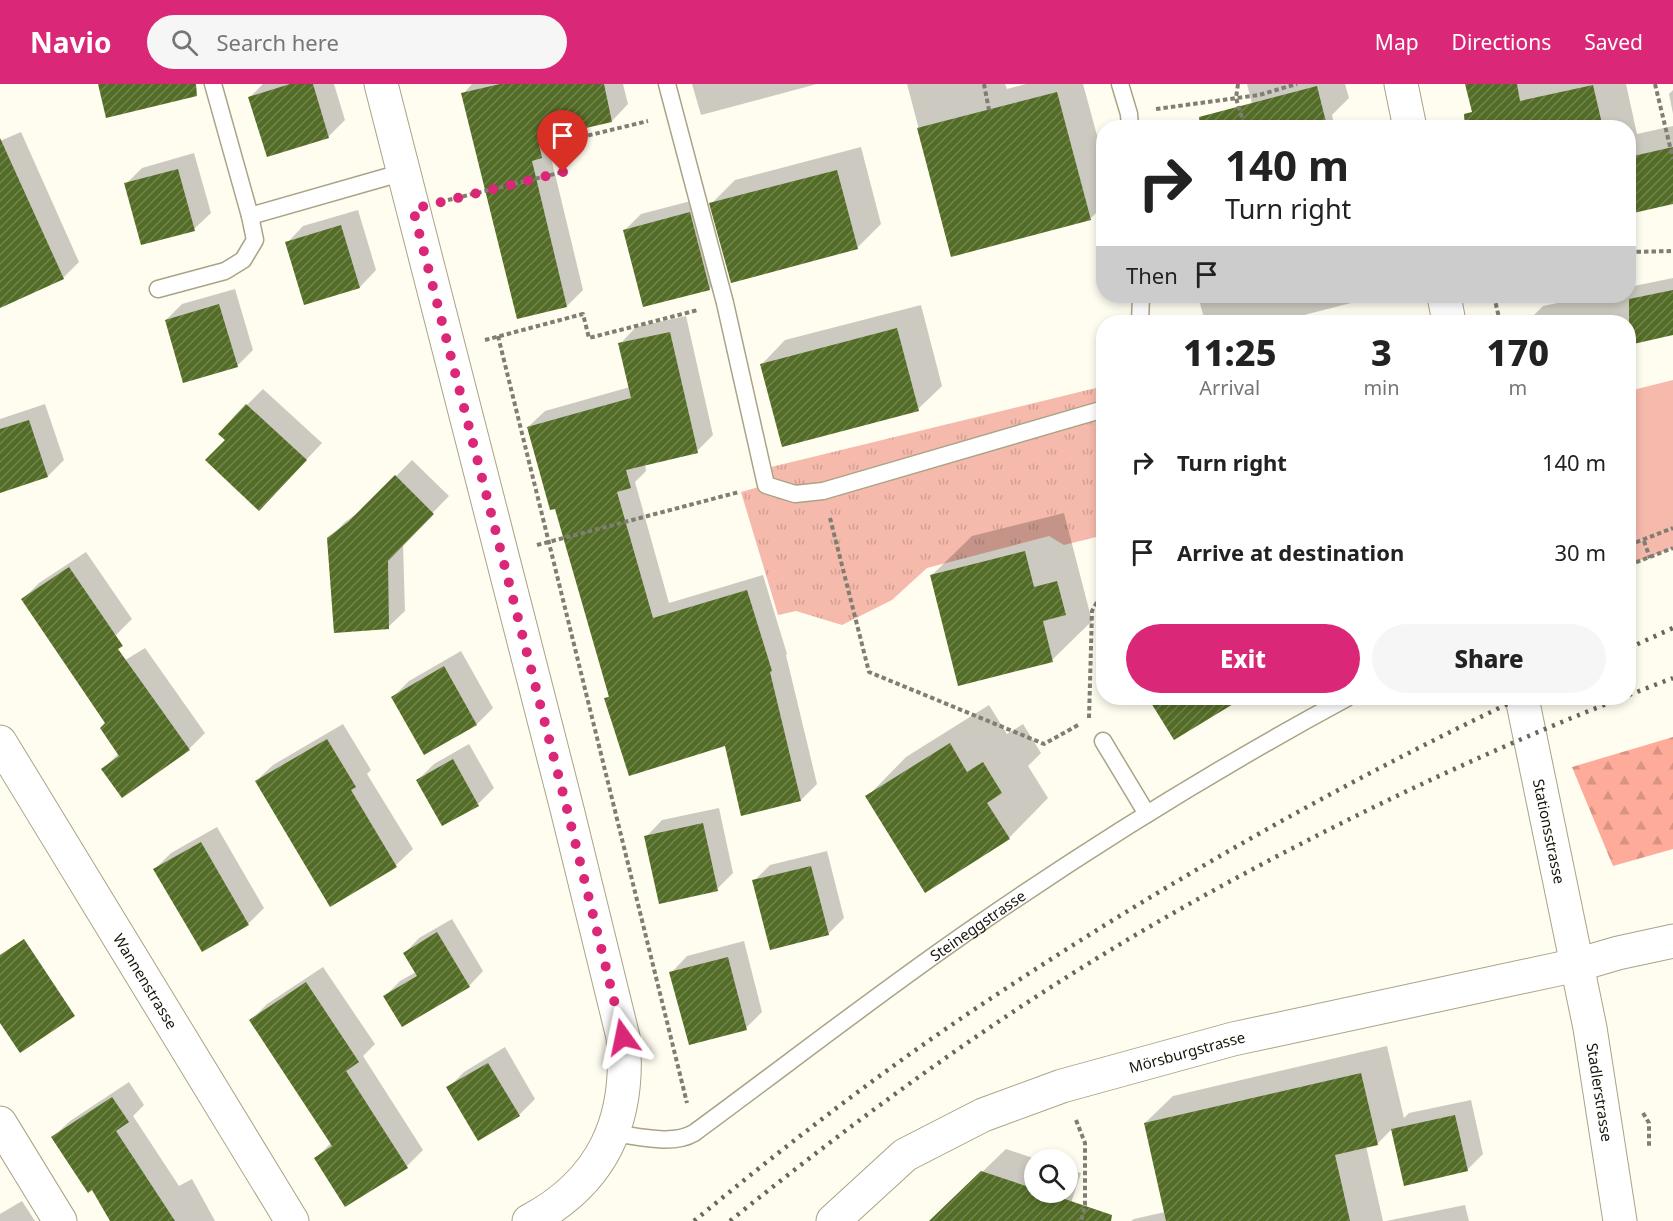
<!DOCTYPE html>
<meta charset="utf-8">
<style>
body{margin:0;font-family:"Noto Sans",sans-serif;background:#f6f6f6;color:#222;height:100vh;display:flex;flex-direction:column;font-size:22px;white-space:nowrap}
*{box-sizing:border-box;margin:0}
p{font-size:20px;color:#767676}
.icon{flex:none;width:33px;height:33px;fill:none;stroke:currentColor;stroke-width:2;stroke-linecap:round;stroke-linejoin:round}
.map{position:relative;flex:1;overflow:hidden}
.details{position:absolute;left:1096px;top:231px;width:540px;height:390px;display:flex;flex-direction:column;background:#fff;border-radius:24px;box-shadow:0 3px 9px #0003}
.details>*{flex:none}
.top-card{position:absolute;left:1096px;top:36px;width:540px;height:183px;border-radius:24px;box-shadow:0 3px 9px #0003;background:#fff;color:#222;overflow:hidden}
.fabs{position:absolute;left:1024px;top:1065px;display:grid;gap:12px}
.fabs a{display:grid;place-items:center;width:54px;height:54px;border-radius:50%;background:#fff;box-shadow:0 3px 9px #0003;font-size:30px}
.pin{position:absolute;display:grid;place-items:center;width:51px;height:51px;color:#fff;margin:-62px -26px;border-radius:50% 50% 50% 0;rotate:-45deg;box-shadow:0 0 6px #0007}
.pin .icon{rotate:45deg}
.me{position:absolute;width:66px;margin:-33px;rotate:348deg;stroke-linejoin:round;filter:drop-shadow(0 0 4px #0008)}
.turn{display:flex;align-items:center;gap:21px;height:126px;padding:0 30px;font-size:27px}
.turn .icon{width:78px;height:78px;stroke-width:2.5}
.turn b{display:block;font-size:42px;line-height:51px}
.then{display:flex;align-items:center;height:57px;padding:0 30px;background:#0003;gap:12px;font-size:22px}
.eta{display:flex;justify-content:space-evenly;align-items:center;height:102px;text-align:center}
.eta b{font-size:36px;font-weight:800;line-height:42px}
.cta{display:flex;gap:12px;margin-top:auto;padding:12px 30px}
.cta a{flex:1;height:69px;border-radius:36px;background:#db2777;color:#fff;font-size:24px;font-weight:800;line-height:69px;text-align:center}
.cta a+a{background:#f6f6f6;color:#222}
ul{padding:0;list-style:none}
li{display:flex;align-items:center;gap:18px;height:90px;padding:0 30px}
li div{flex:1}
li b{display:block;font-size:22px}
li em{font-style:normal}
header{display:flex;align-items:center;gap:36px;box-sizing:border-box;height:84px;padding:0 30px;background:#db2777;color:#fff}
header strong{font-size:28px}
nav{display:flex;gap:33px;margin-inline-start:auto;font-size:21px}
.search{width:420px;height:54px;background:#f6f6f6;display:flex;align-items:center;gap:15px;box-sizing:border-box;padding:0 21px;border-radius:33px;color:#767676;font-size:22px}
.map>svg:first-child{display:block}
.grass{fill:#f6baac}
.forest{fill:url(#forest-firs)}
.park{fill:url(#park-tufts)}
.shadow{fill:#0003}
.building{fill:url(#building-hatch)}
.lines{fill:none;stroke-linecap:round;stroke-linejoin:round}
.service-casing{stroke:#aaa386;stroke-width:19}
.minor-casing{stroke:#aaa386;stroke-width:35}
.tertiary-casing{stroke:#aaa386;stroke-width:35}
.secondary-casing{stroke:#aaa386;stroke-width:35}
.path{stroke:#807e72;stroke-width:4;stroke-dasharray:4.5 3;stroke-linecap:butt}
.service{stroke:#fff;stroke-width:16}
.minor{stroke:#fff;stroke-width:33}
.tertiary{stroke:#fff;stroke-width:33}
.secondary{stroke:#fff;stroke-width:33}
.rail{stroke:#69675b;stroke-width:4.5;stroke-dasharray:3 6;stroke-linecap:butt}
.route{stroke:#db2777;stroke-width:10;stroke-dasharray:0 18}
.labels{text-anchor:middle;dominant-baseline:central;stroke-width:5;stroke-linejoin:round;paint-order:stroke}
.street-label{font-size:15px;fill:#17150a;stroke:#fffcf0}
</style>
<header>
<strong>Navio</strong>
<div class="search"><svg class="icon" aria-label="search" viewBox="0 0 24 24"><circle cx="10" cy="10" r="6"/><path d="M15 15l6 6"/></svg>Search here</div>
<nav><a>Map</a><a>Directions</a><a>Saved</a></nav>
</header>
<div class="map">
<svg width="1673" height="1137" viewBox="0 0 1673 1137">
<defs>
<pattern id="forest-firs" width="22" height="20" patternUnits="userSpaceOnUse" patternTransform="scale(1.5)"><rect width="22" height="20" fill="#feac99"/><path d="M5 1l3.5 6h-7zM16 11l3.5 6h-7z" fill="#d99382"/></pattern>
<pattern id="park-tufts" width="24" height="20" patternUnits="userSpaceOnUse" patternTransform="scale(1.5)"><rect width="24" height="20" fill="#f6baac"/><path d="M3 7l-1-3M5 7V3M7 7l1-3M15 17l-1-3M17 17v-4M19 17l1-3" fill="none" stroke="#d29f93"/></pattern>
<pattern id="building-hatch" width="6" height="6" patternUnits="userSpaceOnUse" patternTransform="scale(1.5)"><rect width="6" height="6" fill="#546d26"/><path d="M-1 1l2-2M0 6l6-6M5 7l2-2" fill="none" stroke="#728451"/></pattern>
</defs>
<rect width="100%" height="100%" fill="#fffcf0"/>
<!-- grass -->
<polygon class="grass" points="1673,296 1673,464 1629,481 1629,307"/>
<!-- forest -->
<polygon class="forest" points="1673,653 1673,765 1613,782 1572,683"/>
<!-- park -->
<polygon class="park" points="1104,302 1104,451 1064,461 1049,452 927,484 892,516 842,541 796,527 778,531 741,408 766,401 763,385"/>
<!-- shadow -->
<g class="shadow">
<polygon points="263,0 334,0 345,36 329,52 268,71 250,13"/>
<polygon points="472,0 623,0 628,20 612,37 556,49 558,56 549,65 583,206 567,222 463,10"/>
<polygon points="692,0 817,0 701,31"/>
<polygon points="907,0 1005,0 1007,5 1026,0 1083,0 1104,77 1104,121 1091,134 952,171"/>
<polygon points="1247,0 1345,0 1349,14 1332,31 1335,44 1258,44"/>
<polygon points="1467,0 1626,0 1637,50 1673,42 1673,119 1629,129 1629,44 1477,44"/>
<polygon points="1673,6 1673,30 1669,10"/>
<polygon points="21,48 79,178 63,194 0,214 0,57"/>
<polygon points="861,63 881,140 857,164 711,120 735,96"/>
<polygon points="194,69 211,129 194,145 126,100 142,84"/>
<polygon points="706,113 725,189 709,205 625,146 641,130"/>
<polygon points="358,126 376,186 360,203 305,219 287,159 303,142"/>
<polygon points="1673,194 1673,250 1629,259 1629,238 1527,238 1543,222 1592,212 1629,212 1629,203"/>
<polygon points="235,205 253,266 237,282 166,236 182,220"/>
<polygon points="1198,212 1359,212 1351,219 1277,238 1205,238"/>
<polygon points="921,221 942,302 918,325 762,280 785,256"/>
<polygon points="686,232 713,351 697,367 645,380 646,387 635,398 669,519 763,491 787,570 786,571 817,700 801,716 726,660 606,615 610,611 556,423 528,343 545,327 630,303 620,260 636,243"/>
<polygon points="263,305 322,359 275,409 227,356 247,321"/>
<polygon points="45,320 64,376 48,392 0,408 0,335"/>
<polygon points="412,376 449,412 403,459 405,527 388,543 329,455 345,438 366,423"/>
<polygon points="1064,429 1092,537 1052,576 932,491 972,452"/>
<polygon points="86,468 132,535 116,551 23,515 39,499"/>
<polygon points="145,564 205,649 189,665 103,685 119,669 107,639 101,591"/>
<polygon points="461,567 493,624 477,640 425,669 393,613 409,597"/>
<polygon points="1150,614 1240,614 1175,654"/>
<polygon points="989,621 1007,650 1023,640 1041,669 1028,682 1048,714 1009,754 867,713 906,673"/>
<polygon points="343,640 371,686 367,690 413,765 396,781 330,821 256,697 273,681"/>
<polygon points="469,660 494,704 478,720 418,696 434,680"/>
<polygon points="719,724 733,789 717,805 646,753 662,736"/>
<polygon points="217,743 264,824 248,840 155,785 171,769"/>
<polygon points="827,767 844,834 828,850 754,797 770,781"/>
<polygon points="452,835 483,887 469,902 385,912 400,897 416,888 405,869 419,854"/>
<polygon points="744,857 762,928 746,944 671,889 687,872"/>
<polygon points="323,883 375,960 363,972 423,1066 407,1082 316,1074 332,1058 251,936 267,920"/>
<polygon points="1387,962 1404,1034 1409,1029 1471,1016 1483,1070 1467,1086 1405,1100 1393,1044 1377,1060 1366,1062 1383,1137 1131,1137 1134,1135 1165,1128 1145,1039 1173,1012"/>
<polygon points="505,963 535,1015 519,1031 448,1004 464,988"/>
<polygon points="129,998 144,1021 133,1032 179,1102 192,1095 215,1137 112,1137 93,1104 53,1053 70,1037"/>
<polygon points="1006,1065 1039,1076 1035,1076 1035,1108 1068,1108 1068,1085 1081,1089 1065,1137 931,1137"/>
<polygon points="22,1117 35,1137 0,1137 0,1130"/>
<polygon points="1465,1121 1469,1137 1386,1137"/>
</g>
<!-- building -->
<g class="building">
<polygon points="98,0 196,0 197,12 106,34"/>
<polygon points="290,0 313,0 329,54 267,73 248,13"/>
<polygon points="500,0 604,0 612,38 538,55 542,74 532,77 567,223 517,235 461,9"/>
<polygon points="1465,0 1517,0 1520,17 1593,1 1603,44 1465,44 1464,30 1472,28"/>
<polygon points="1317,2 1326,38 1306,44 1200,44 1199,33"/>
<polygon points="1057,8 1091,136 951,173 917,44"/>
<polygon points="0,54 64,195 0,224"/>
<polygon points="1673,63 1673,120 1629,130 1629,73"/>
<polygon points="178,85 195,147 141,161 124,99"/>
<polygon points="837,86 858,165 731,199 709,119"/>
<polygon points="690,128 710,206 643,223 623,146"/>
<polygon points="341,141 360,204 304,221 285,158"/>
<polygon points="1673,206 1673,251 1629,261 1629,215"/>
<polygon points="219,220 238,283 183,299 165,236"/>
<polygon points="897,244 919,327 782,363 760,280"/>
<polygon points="670,248 698,369 626,386 631,404 617,408 653,534 747,506 772,587 770,588 801,717 741,732 725,662 629,692 604,614 609,613 555,425 550,426 527,343 631,314 618,259"/>
<polygon points="246,320 307,376 259,427 205,376 225,356 218,350"/>
<polygon points="29,336 48,393 0,409 0,345"/>
<polygon points="395,391 434,430 388,477 389,545 334,549 327,454 348,438"/>
<polygon points="1025,467 1034,503 1057,497 1066,531 1043,537 1053,578 958,602 930,491"/>
<polygon points="69,483 123,562 118,565 190,666 122,714 101,685 119,672 100,644 105,639 21,515"/>
<polygon points="444,582 477,641 424,671 391,613"/>
<polygon points="1148,614 1243,614 1174,656"/>
<polygon points="327,655 356,703 351,706 397,783 330,823 255,697"/>
<polygon points="950,659 967,688 983,678 1002,709 987,719 1010,755 925,809 865,712"/>
<polygon points="453,675 479,722 442,742 416,696"/>
<polygon points="703,739 718,807 659,820 644,752"/>
<polygon points="201,758 249,841 202,868 153,785"/>
<polygon points="811,782 829,851 770,866 752,796"/>
<polygon points="437,848 470,903 402,943 383,912 417,892 403,869"/>
<polygon points="24,855 75,932 20,969 0,939 0,871"/>
<polygon points="728,873 747,946 689,961 669,888"/>
<polygon points="306,898 359,978 346,987 408,1084 345,1123 314,1074 332,1062 249,936"/>
<polygon points="488,979 520,1032 478,1057 446,1003"/>
<polygon points="1361,989 1378,1061 1335,1071 1350,1137 1166,1137 1144,1039"/>
<polygon points="112,1013 129,1038 116,1047 175,1137 110,1137 92,1106 88,1109 51,1053"/>
<polygon points="1455,1031 1468,1087 1404,1102 1391,1045"/>
<polygon points="981,1087 1035,1105 1035,1108 1044,1108 1112,1131 1111,1137 929,1137"/>
</g>
<g class="lines">
<defs>
<g id="service">
<polyline points="667,0 725,219 766,401 795,410 823,407 1104,325"/>
<polyline points="1120,0 1129,30 1130,44"/>
<polyline points="250,132 404,88"/>
<polyline points="158,205 225,187 243,176 255,156 250,132 213,0"/>
<polyline points="1140,238 1141,212"/>
<polyline points="1103,657 1147,730"/>
<path id="s1" d="M612,1049C637,1052 672,1062 694,1049C788,980 880,908 976,842C1095,760 1219,683 1347,614"/>
</g>
<g id="minor">
<path d="M381,0L567,725L623,953C631,1035 603,1098 529,1137"/>
<path id="s2" d="M0,658L292,1137"/>
<polyline points="1577,881 1618,869 1673,857"/>
<polyline points="0,1039 60,1137"/>
</g>
<g id="tertiary">
<path id="s3" d="M833,1137L905,1071L983,1031L1062,1002L1233,955L1577,881"/>
</g>
<g id="secondary">
<polyline points="1401,0 1410,44"/>
<polyline points="1444,212 1449,238"/>
<path id="s4" d="M1522,614L1590,944L1620,1137"/>
</g>
</defs>
<!-- service casing -->
<use href="#service" class="service-casing"/>
<!-- minor casing -->
<use href="#minor" class="minor-casing"/>
<!-- tertiary casing -->
<use href="#tertiary" class="tertiary-casing"/>
<!-- secondary casing -->
<use href="#secondary" class="secondary-casing"/>
<!-- path -->
<g class="path">
<polyline points="984,0 989,26"/>
<polyline points="1238,0 1236,14 1245,44"/>
<polyline points="1655,0 1673,75"/>
<polyline points="1156,25 1259,11 1297,0"/>
<polyline points="448,116 563,88 557,59 648,37"/>
<polyline points="1629,168 1673,167"/>
<polyline points="1494,212 1500,238"/>
<polyline points="498,252 687,1019"/>
<polyline points="485,256 583,230 589,254 698,226"/>
<polyline points="830,434 869,588 1044,660 1080,640"/>
<polyline points="1644,457 1650,474"/>
<polyline points="537,461 739,408"/>
<polyline points="1629,461 1673,444"/>
<polyline points="1629,481 1673,464"/>
<polyline points="1089,634 1092,527 1104,506"/>
<polyline points="1643,1029 1649,1039 1649,1062"/>
<polyline points="1076,1036 1085,1059 1085,1121 1081,1137"/>
</g>
<!-- service -->
<use href="#service" class="service"/>
<!-- minor -->
<use href="#minor" class="minor"/>
<!-- tertiary -->
<use href="#tertiary" class="tertiary"/>
<!-- secondary -->
<use href="#secondary" class="secondary"/>
<!-- rail -->
<g class="rail">
<polyline points="1629,564 1673,544"/>
<polyline points="1629,611 1673,594"/>
<path d="M694,1137C786,1061 882,987 981,921C1153,806 1333,703 1520,614"/>
<path d="M730,1137C844,1045 962,958 1086,881C1189,817 1297,760 1407,707C1477,674 1549,642 1622,614"/>
</g>
</g>
<g class="lines">
<!-- route -->
<polyline class="route" points="563,88 413,125 567,725 623,953"/>
</g>
<g class="labels">
<!-- street labels -->
<g class="street-label">
<text stroke="none"><textPath href="#s4" startOffset="136">Stationsstrasse</textPath></text>
<text stroke="none"><textPath href="#s1" startOffset="435">Steineggstrasse</textPath></text>
<text stroke="none"><textPath href="#s2" startOffset="280">Wannenstrasse</textPath></text>
<text stroke="none"><textPath href="#s3" startOffset="399">Mörsburgstrasse</textPath></text>
<text stroke="none"><textPath href="#s4" startOffset="402">Stadlerstrasse</textPath></text>
</g>
</g>
</svg>
<div class="fabs">
<a><svg class="icon" aria-label="search" viewBox="0 0 24 24"><circle cx="10" cy="10" r="6"/><path d="M15 15l6 6"/></svg></a>
</div>
<div class="pin" style="left:563px;top:88px;background:#d93025"><svg class="icon" aria-label="arrive" viewBox="0 0 24 24"><path d="M6 21V4h12l-3 4 3 4H6"/></svg></div>
<svg class="me" style="left:623px;top:953px" viewBox="-20 -20 40 40"><path d="M0-17L14 15 0 8-14 15z" fill="#db2777" stroke="#fff" stroke-width="4"/></svg>
<div class="top-card">
<div class="turn"><svg class="icon" aria-label="right" viewBox="0 0 24 24"><path d="M7 20v-9h11M14 6l5 5-5 5"/></svg><div><b>140 m</b>Turn right</div></div>
<div class="then">Then<svg class="icon" aria-label="arrive" viewBox="0 0 24 24"><path d="M6 21V4h12l-3 4 3 4H6"/></svg></div>
</div>
<section class="details">
<div class="eta">
<div><b>11:25</b><p>Arrival</p></div>
<div><b>3</b><p>min</p></div>
<div><b>170</b><p>m</p></div>
</div>
<ul>
<li><svg class="icon" aria-label="right" viewBox="0 0 24 24"><path d="M7 20v-9h11M14 6l5 5-5 5"/></svg><div><b>Turn right</b></div><em>140 m</em></li>
<li><svg class="icon" aria-label="arrive" viewBox="0 0 24 24"><path d="M6 21V4h12l-3 4 3 4H6"/></svg><div><b>Arrive at destination</b></div><em>30 m</em></li>
</ul>
<div class="cta"><a>Exit</a><a>Share</a></div>
</section>
</div>
